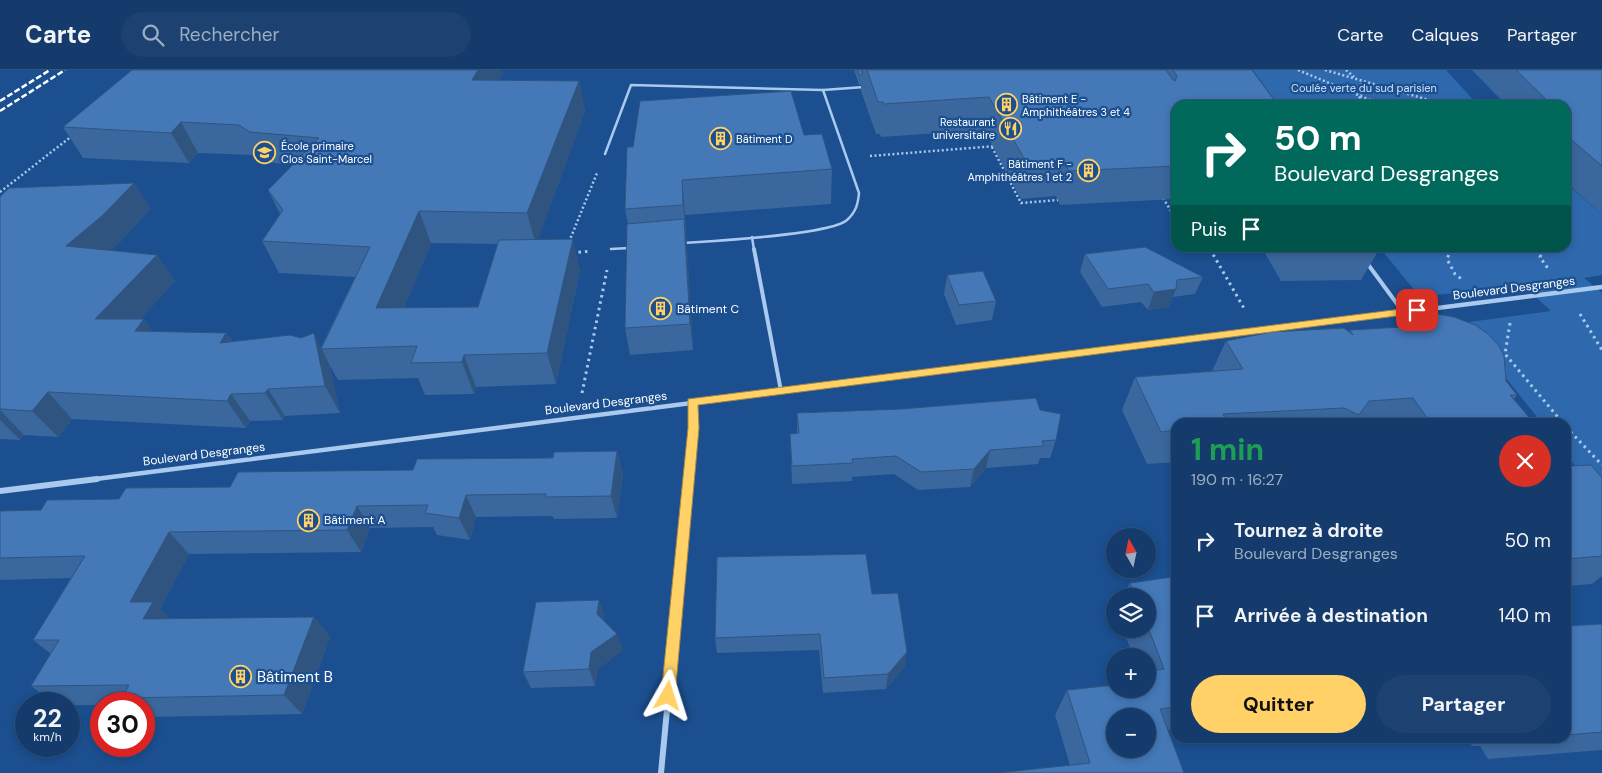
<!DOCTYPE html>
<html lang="fr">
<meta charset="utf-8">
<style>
body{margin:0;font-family:"DM Sans",sans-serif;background:#1d4271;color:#f1f3f6;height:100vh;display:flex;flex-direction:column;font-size:19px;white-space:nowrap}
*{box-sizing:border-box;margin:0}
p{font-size:16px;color:#9dadc1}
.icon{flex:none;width:28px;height:28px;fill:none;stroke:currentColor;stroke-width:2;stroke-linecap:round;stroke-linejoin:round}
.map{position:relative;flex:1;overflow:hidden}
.details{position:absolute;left:1171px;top:348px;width:400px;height:325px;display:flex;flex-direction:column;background:#143b6b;border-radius:15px;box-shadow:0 2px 8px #0003,0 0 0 1px #33557e}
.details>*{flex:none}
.hud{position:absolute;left:1171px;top:30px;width:400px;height:152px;border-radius:15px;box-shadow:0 2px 8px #0003,0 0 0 1px #33557e;background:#00695c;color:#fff;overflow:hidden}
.needle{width:32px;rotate:351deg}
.controls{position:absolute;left:1106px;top:458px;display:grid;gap:10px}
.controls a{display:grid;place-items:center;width:50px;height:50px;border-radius:50%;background:#143b6b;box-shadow:0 2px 8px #0003,0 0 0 1px #33557e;font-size:25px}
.speed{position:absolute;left:15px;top:622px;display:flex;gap:10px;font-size:25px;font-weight:700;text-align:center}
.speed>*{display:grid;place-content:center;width:65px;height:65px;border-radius:50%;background:#143b6b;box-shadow:0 2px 8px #0003,0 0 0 1px #33557e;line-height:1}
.speed small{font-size:12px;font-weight:400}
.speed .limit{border:8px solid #d22;background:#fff;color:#111}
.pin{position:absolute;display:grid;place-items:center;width:42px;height:42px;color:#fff;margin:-21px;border-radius:10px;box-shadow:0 2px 8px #0006}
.me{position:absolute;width:55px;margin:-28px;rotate:6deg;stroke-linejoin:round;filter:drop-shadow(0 0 4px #0008)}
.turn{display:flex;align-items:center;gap:18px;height:105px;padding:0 20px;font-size:22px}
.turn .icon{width:65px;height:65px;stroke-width:2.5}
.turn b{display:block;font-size:35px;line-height:42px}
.then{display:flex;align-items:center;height:48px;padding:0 20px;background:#0003;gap:10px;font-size:19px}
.round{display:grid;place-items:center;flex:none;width:52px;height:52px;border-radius:26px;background:#1d4271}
.head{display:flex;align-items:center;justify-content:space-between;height:85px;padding:0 20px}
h1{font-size:30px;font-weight:700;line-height:38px;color:#1e9e55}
.button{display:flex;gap:10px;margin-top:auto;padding:10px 20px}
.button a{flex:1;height:58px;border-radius:30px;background:#ffd166;color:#111;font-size:20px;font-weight:700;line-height:58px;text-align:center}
.button a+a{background:#1d4271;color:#f1f3f6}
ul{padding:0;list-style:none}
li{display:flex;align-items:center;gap:15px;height:75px;padding:0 20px}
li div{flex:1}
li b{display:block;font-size:19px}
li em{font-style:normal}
header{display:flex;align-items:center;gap:30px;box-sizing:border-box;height:70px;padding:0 25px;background:#143b6b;border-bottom:1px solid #33557e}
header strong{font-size:24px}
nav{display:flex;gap:28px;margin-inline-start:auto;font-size:18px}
.search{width:350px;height:45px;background:#1d4271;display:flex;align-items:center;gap:12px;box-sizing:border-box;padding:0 18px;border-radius:28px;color:#9dadc1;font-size:19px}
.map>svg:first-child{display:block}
.green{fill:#2e69ad}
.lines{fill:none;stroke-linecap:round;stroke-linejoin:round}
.path-far1{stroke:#a9c9ee;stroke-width:2.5;stroke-dasharray:2 2.5;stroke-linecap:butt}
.path{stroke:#a9c9ee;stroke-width:3;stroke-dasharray:2.5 4;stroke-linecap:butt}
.service-far1{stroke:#a9c9ee;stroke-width:2.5}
.service{stroke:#a9c9ee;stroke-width:4}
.minor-far1{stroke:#a9c9ee;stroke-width:4.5}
.minor{stroke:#a9c9ee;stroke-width:6}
.rail{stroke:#fff;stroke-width:2.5;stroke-dasharray:6 2.5;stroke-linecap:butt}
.wall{fill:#3a679d;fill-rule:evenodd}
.shaded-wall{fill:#305480}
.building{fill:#4478b7;stroke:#305480;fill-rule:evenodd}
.route{fill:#ffd166;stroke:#a68842}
.labels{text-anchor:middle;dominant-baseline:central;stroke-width:4.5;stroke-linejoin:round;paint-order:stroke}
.far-park-label{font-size:11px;fill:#cfe3fa;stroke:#1b4f8f}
.far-poi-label{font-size:11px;fill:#fff;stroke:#1b4f8f;text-anchor:start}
.street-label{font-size:12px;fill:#fff;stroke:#1b4f8f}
.poi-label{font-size:12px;fill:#fff;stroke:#1b4f8f;text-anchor:start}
.near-poi-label{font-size:15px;fill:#fff;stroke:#1b4f8f;text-anchor:start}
</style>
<header>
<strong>Carte</strong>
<div class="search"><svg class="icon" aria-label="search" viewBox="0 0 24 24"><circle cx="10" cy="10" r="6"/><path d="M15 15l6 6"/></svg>Rechercher</div>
<nav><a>Carte</a><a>Calques</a><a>Partager</a></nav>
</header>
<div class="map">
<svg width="1602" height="703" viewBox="0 0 1602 703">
<rect width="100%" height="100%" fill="#1b4f8f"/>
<!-- green -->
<g class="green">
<polygon points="1253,0 1446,0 1478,35 1278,35"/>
<polygon points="1566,113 1602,145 1602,205 1584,208 1602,223 1602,430 1566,384 1566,352 1541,352 1462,253 1551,241 1522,215 1420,227 1380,178 1566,178"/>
</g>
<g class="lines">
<!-- path-far1 -->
<g class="path-far1">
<polyline points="1298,0 1382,35"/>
<polyline points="1325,0 1446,35"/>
<polyline points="1346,0 1354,7"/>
<polyline points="1353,35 1361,26 1362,11"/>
<polyline points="992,77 1021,133 1058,130"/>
<polyline points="870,86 996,76"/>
<polyline points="0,122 72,66"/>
<polyline points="1163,128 1176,149"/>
<polyline points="569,172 597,103"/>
<polyline points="1209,178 1210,180"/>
<polyline points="1450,180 1451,178"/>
<polyline points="1544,180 1545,178"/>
</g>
<!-- path -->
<g class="path">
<polyline points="1210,179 1245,240"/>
<polyline points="1451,179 1447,189 1455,204 1463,210"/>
<polyline points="1544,179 1540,187 1549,200"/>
<polyline points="572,183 591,181"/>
<polyline points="1580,244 1602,280"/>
<polyline points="1510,253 1505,284 1562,352"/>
<polyline points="582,323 607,200"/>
<polyline points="1566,357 1602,395"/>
</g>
<!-- service-far1 -->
<g class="service-far1">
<polyline points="605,84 631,15 823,20"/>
<polyline points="752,167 754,180"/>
<path d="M683,173C711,171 831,165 847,150C856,142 858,134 859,123L823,20L864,17"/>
<polyline points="611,179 629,178"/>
</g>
<!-- service -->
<g class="service">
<polyline points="754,179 781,321"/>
<polyline points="1367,193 1403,242"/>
</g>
<!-- minor-far1 -->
<g class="minor-far1">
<polyline points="88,410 1602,217"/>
<polyline points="689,410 694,358 692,332"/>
</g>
<!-- minor -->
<g class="minor">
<polyline points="0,421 97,409"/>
<polyline points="661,703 689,409"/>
</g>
<!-- rail -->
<g class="rail">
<polyline points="0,31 50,0"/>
<polyline points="0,41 65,0"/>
</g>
</g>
<!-- wall -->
<g class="wall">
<polygon points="854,0 1252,0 1176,35 1176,129 1060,135 1056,126 1021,129 984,60 881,67 880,64 876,64 861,21 861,15 859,15"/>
<polygon points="1472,0 1602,0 1602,145 1566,112 1566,35 1506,35"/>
<path d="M503,4L499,10L579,11L585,41L538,169L580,200L556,314L476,317L474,324L425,325L418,308L338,310L329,294L340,343L285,346L283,350L250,351L246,358L72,349L58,367L24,365L20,370L0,369V127L134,113L150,139L121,171L111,180L157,185L175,211L140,249L153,262L226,263L232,271L321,277L355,207L279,203L262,171L280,144L268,120L293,95L266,92L254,85L198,83L189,93L83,88L63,57ZM431,173L498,174L478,237L404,238Z"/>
<polygon points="804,65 832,99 831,134 685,145 693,280 630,285 625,258 628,154 625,139 627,77"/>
<polygon points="1262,178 1380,178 1361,210 1281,211"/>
<polygon points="1085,184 1203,207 1195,224 1173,227 1169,237 1148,240 1141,232 1102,237 1080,202"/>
<polygon points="947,205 996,231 992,250 956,255 944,224"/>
<polygon points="1350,260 1506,311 1517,325 1514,329 1533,352 1176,352 1176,392 1147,394 1122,340 1135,307 1212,301 1226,271 1349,262"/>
<polygon points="1040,340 1056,370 1050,388 1040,388 1038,394 986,398 970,417 918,420 894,404 852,407 852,411 792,414 790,364 797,363 797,343"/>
<polygon points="617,381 623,404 617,448 554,449 552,446 476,447 470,470 437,465 433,457 370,458 361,482 189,484 160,539 170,549 314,547 330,567 302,644 146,647 144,645 144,634 101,634 101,635 69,635 69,634 56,634 31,616 51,584 33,570 71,508 0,510 0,441 41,440 119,429 230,417"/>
<polygon points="1566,391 1570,396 1602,408 1602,506 1592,514 1566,516"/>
<polygon points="1130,513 1176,516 1176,659 1168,660 1184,703 1070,695 1055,645 1067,620 1148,619 1148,586 1133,586 1123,559 1148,559 1148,526 1123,526"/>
<polygon points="872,524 907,582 904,598 886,619 823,623 819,580 717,583 715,568"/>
<polygon points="599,530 604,547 604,551 623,580 598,599 595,616 531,618 523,602"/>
<polygon points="1602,554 1602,680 1488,689 1480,676 1472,676 1470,673 1456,668 1566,668 1566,556"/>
</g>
<!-- shaded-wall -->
<g class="shaded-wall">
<polygon points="478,0 502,0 503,4 481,39 472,10"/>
<polygon points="579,11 585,41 536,175 527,143"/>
<polygon points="181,52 198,83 189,93 171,63"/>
<polygon points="682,110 685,145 687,169 683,135"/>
<polygon points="134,113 150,139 121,171 86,203 66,176"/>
<polygon points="419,141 431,173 391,270 376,238"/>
<polygon points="684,149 687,176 693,280 690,254"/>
<polygon points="573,169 580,200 556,314 547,283"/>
<polygon points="157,185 175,211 116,276 95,249"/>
<polygon points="1176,219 1169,237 1148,240 1154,222"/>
<polygon points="144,249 163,276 135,261"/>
<polygon points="226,263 244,290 220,273"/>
<polygon points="314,263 329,294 340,343 325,316"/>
<polygon points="464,285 476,317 474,324 462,292"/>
<polygon points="268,319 285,346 283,350 265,323"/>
<polygon points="48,322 72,349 58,367 32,341"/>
<polygon points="231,324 250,351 246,358 227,331"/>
<polygon points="0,340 24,365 20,370 0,350"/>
<polygon points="990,380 986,398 970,417 974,399"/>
<polygon points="617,381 623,404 617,448 611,426"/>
<polygon points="466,425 476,447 470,470 459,448"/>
<polygon points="357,436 370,458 361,482 347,460"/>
<polygon points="169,462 189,484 160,539 174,553 143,549 130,532"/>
<polygon points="599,530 604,547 603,561 597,544"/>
<polygon points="314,547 330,567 302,644 284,625"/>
<polygon points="617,564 623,580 598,599 595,616 589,599 591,582"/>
<polygon points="907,582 904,598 886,619 888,604"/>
</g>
<!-- building -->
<g class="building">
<polygon points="132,0 478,0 472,10 579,11 527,143 419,141 376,238 478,237 499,170 573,169 547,283 464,285 462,292 411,293 417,276 321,279 370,177 262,171 283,140 268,120 319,68 250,62 239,55 181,52 171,63 63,57"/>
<polygon points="858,0 862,0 862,5 859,5"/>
<polygon points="867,0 1166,0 1172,9 1175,11 1177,6 1173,0 1252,0 1278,35 1176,35 1176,96 1069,101 1064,92 1028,95 989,27 884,34 883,32 878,32"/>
<polygon points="1516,0 1602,0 1602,96 1566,65 1566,35 1552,35"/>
<polygon points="791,21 804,65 822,64 832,99 682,110 683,135 625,139 627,77 633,77 640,31"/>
<polygon points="134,113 103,145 66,176 157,185 95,249 144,249 135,261 226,263 220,273 290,265 301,268 314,263 325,316 268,319 265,323 231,324 227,331 48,322 32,341 0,339 0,127 9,118"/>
<polygon points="684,149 690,254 625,258 627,154"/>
<polygon points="1145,177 1203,207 1177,210 1176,219 1154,222 1148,214 1108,219 1085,184"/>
<polygon points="983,201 996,231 959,235 947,205"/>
<polygon points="1421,241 1454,247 1475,255 1488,264 1499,276 1504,286 1506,311 1517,325 1510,325 1533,352 1430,352 1413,328 1369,331 1359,345 1344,338 1223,344 1228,352 1176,352 1176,360 1161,362 1135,307 1243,299 1226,271 1271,262 1344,258 1353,265 1350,260 1402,257"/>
<polygon points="1036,328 1040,340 1061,344 1056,370 1042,371 1044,376 990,380 974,399 921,402 896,386 852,389 853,393 792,396 790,364 799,363 797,343 901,339"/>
<polygon points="617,381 611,426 546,427 546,424 466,425 459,448 425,443 428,435 357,436 347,460 169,462 130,532 153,532 143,549 314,547 284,625 122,628 129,615 31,616 59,570 33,570 85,486 0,488 0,441 41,440 47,430 119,429 126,418 230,417 238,402 413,400 417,389 553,388 554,382"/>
<polygon points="1566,391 1570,396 1591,395 1602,408 1602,486 1566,489"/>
<polygon points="866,484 872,524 898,523 907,582 888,604 824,608 820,564 715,568 717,487"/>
<path d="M1172,507L1176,516V637L1160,639L1184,703H997L1090,693L1067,620L1115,615V619H1148V601L1164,599L1148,557V526H1135L1130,513ZM1115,646H1148V679H1115Z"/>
<polygon points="599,530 597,544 617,564 591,582 589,599 523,602 536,532"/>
<polygon points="1602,554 1602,662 1566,665 1566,556"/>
<polygon points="1516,668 1536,668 1517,669"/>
</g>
<!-- route -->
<polygon class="route" points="1417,237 1422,240 1420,243 698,335 699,358 675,626 673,631 668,633 663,631 661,626 688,358 688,329"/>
<!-- icons -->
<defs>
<symbol id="building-ring" viewBox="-11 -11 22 22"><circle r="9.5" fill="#1b4f8f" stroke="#ffd166" stroke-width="1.5"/><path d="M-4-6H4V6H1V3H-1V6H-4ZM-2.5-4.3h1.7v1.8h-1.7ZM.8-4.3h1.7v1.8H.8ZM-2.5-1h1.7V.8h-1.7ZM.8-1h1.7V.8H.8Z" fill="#ffd166"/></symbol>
<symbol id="restaurant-ring" viewBox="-11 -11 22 22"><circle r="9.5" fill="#1b4f8f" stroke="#ffd166" stroke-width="1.5"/><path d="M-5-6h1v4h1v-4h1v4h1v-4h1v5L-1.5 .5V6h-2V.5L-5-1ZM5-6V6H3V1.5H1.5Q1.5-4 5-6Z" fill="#ffd166"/></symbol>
<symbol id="school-ring" viewBox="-11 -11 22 22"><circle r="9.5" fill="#1b4f8f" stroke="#ffd166" stroke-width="1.5"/><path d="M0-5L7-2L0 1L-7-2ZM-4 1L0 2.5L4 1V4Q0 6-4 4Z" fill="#ffd166"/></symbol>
</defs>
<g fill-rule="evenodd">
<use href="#building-ring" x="994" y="22" width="25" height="25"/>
<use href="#restaurant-ring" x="998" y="46" width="25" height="25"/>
<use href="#building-ring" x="708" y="56" width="25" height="25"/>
<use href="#school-ring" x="252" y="70" width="25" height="25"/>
<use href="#building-ring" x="1076" y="88" width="25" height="25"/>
<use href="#building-ring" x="648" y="226" width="25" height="25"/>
<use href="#building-ring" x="296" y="438" width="25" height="25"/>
<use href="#building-ring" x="228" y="594" width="25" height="25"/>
</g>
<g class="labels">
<!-- far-park labels -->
<g class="far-park-label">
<text x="1364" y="18">Coulée verte du sud parisien</text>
</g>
<!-- far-poi labels -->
<g class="far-poi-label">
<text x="1022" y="29">Bâtiment E -<tspan x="1022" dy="13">Amphithéâtres 3 et 4</tspan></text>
<text x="995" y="52" text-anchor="end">Restaurant<tspan x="995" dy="13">universitaire</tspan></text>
<text x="736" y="69">Bâtiment D</text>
<text x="281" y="76">École primaire<tspan x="281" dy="13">Clos Saint-Marcel</tspan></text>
<text x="1072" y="94" text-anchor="end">Bâtiment F -<tspan x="1072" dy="13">Amphithéâtres 1 et 2</tspan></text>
</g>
<!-- street labels -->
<g class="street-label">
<text transform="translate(1514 218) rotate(-7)">Boulevard Desgranges</text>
<text transform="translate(606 333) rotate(-7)">Boulevard Desgranges</text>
<text transform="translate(204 384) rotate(-7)">Boulevard Desgranges</text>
</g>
<!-- poi labels -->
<g class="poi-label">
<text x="677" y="239">Bâtiment C</text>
<text x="324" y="450">Bâtiment A</text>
</g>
<!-- near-poi labels -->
<g class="near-poi-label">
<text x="257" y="607">Bâtiment B</text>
</g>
</g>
</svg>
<div class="controls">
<a><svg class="needle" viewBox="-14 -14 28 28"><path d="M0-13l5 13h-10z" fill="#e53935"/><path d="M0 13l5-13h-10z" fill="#9dadc1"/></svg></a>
<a><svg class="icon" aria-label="layers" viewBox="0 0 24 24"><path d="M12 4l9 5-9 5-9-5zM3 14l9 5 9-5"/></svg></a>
<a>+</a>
<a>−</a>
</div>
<div class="speed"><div>22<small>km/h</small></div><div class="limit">30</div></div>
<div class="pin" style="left:1417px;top:240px;background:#d93025"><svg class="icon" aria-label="arrive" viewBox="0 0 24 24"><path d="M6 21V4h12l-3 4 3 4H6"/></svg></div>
<svg class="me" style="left:668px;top:626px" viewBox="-20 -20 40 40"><path d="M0-17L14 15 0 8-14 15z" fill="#ffd166" stroke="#fff" stroke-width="4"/></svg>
<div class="hud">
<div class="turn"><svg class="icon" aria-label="right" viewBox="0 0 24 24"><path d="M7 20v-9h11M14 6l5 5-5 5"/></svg><div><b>50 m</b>Boulevard Desgranges</div></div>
<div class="then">Puis<svg class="icon" aria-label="arrive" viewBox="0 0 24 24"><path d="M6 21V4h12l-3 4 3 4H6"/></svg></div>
</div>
<section class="details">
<div class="head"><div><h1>1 min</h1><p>190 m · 16:27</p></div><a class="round" style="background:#d93025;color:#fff"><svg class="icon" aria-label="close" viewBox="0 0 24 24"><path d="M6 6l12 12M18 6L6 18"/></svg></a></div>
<ul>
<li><svg class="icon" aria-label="right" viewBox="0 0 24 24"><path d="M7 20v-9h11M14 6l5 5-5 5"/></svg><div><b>Tournez à droite</b><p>Boulevard Desgranges</p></div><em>50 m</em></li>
<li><svg class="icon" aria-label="arrive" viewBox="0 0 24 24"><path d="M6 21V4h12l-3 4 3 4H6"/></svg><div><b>Arrivée à destination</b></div><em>140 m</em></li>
</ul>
<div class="button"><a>Quitter</a><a>Partager</a></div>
</section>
</div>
